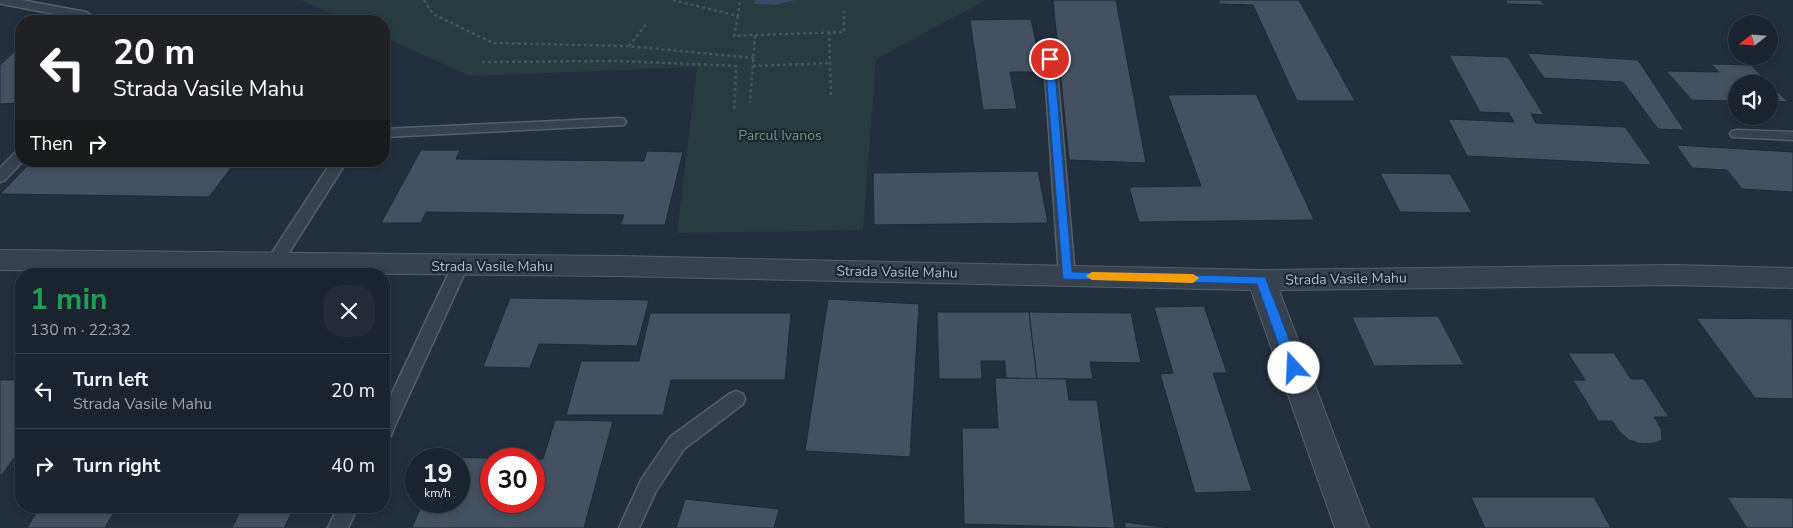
<!DOCTYPE html>
<meta charset="utf-8">
<style>
body{margin:0;font-family:"Nunito Sans",sans-serif;background:#242b36;color:#f1f3f6;height:100vh;display:flex;flex-direction:column;font-size:19px;white-space:nowrap}
*{box-sizing:border-box;margin:0}
p{font-size:16px;color:#a0a4aa}
.icon{flex:none;width:28px;height:28px;fill:none;stroke:currentColor;stroke-width:2;stroke-linecap:round;stroke-linejoin:round}
.map{position:relative;flex:1;overflow:hidden}
.drawer{position:absolute;left:15px;top:268px;width:375px;height:245px;display:flex;flex-direction:column;background:#1b232e;border-radius:20px;box-shadow:0 2px 8px #0003,0 0 0 1px #39404a}
.drawer>*{flex:none}
.top-card{position:absolute;left:15px;top:15px;width:375px;height:152px;border-radius:20px;box-shadow:0 2px 8px #0003,0 0 0 1px #39404a;background:#202124;color:#fff;overflow:hidden}
.needle{width:32px;rotate:253deg}
.fabs{position:absolute;left:1728px;top:15px;display:grid;gap:10px}
.fabs a{display:grid;place-items:center;width:50px;height:50px;border-radius:50%;background:#1b232e;box-shadow:0 2px 8px #0003,0 0 0 1px #39404a;font-size:25px}
.speed{position:absolute;left:405px;top:448px;display:flex;gap:10px;font-size:25px;font-weight:700;text-align:center}
.speed>*{display:grid;place-content:center;width:65px;height:65px;border-radius:50%;background:#1b232e;box-shadow:0 2px 8px #0003,0 0 0 1px #39404a;line-height:1}
.speed small{font-size:12px;font-weight:400}
.speed .limit{border:8px solid #d22;background:#fff;color:#111}
.pin{position:absolute;display:grid;place-items:center;width:42px;height:42px;color:#fff;margin:-21px;border:2px solid #fff;border-radius:50%;box-shadow:0 1px 5px #0007}
.me{position:absolute;width:55px;margin:-28px;rotate:340deg;stroke-linejoin:round;filter:drop-shadow(0 0 4px #0008)}
.turn{display:flex;align-items:center;gap:18px;height:105px;padding:0 15px;font-size:22px}
.turn .icon{width:65px;height:65px;stroke-width:2.5}
.turn b{display:block;font-size:35px;line-height:42px}
.then{display:flex;align-items:center;height:48px;padding:0 15px;background:#0003;gap:10px;font-size:19px}
.round{display:grid;place-items:center;flex:none;width:52px;height:52px;border-radius:20px;background:#242b36}
.summary{display:flex;align-items:center;justify-content:space-between;height:85px;padding:0 15px}
h1{font-size:30px;font-weight:700;line-height:38px;color:#1e9e55}
ul{padding:0;list-style:none}
li{display:flex;align-items:center;gap:15px;height:75px;padding:0 15px;border-top:1px solid #39404a}
li div{flex:1}
li b{display:block;font-size:19px}
li em{font-style:normal}
.map>svg:first-child{display:block}
.green{fill:#263c3f}
.lines{fill:none;stroke-linecap:round;stroke-linejoin:round}
.stream{fill:#394c67;fill-rule:evenodd}
.building{fill:#455162;stroke:#1f2835}
.service-casing{stroke:#565f6c;stroke-width:3}
.minor-casing{stroke:#565f6c;stroke-width:2}
.path{stroke:#44595c;stroke-width:2.5;stroke-dasharray:3 3;stroke-linecap:butt}
.service{fill:#38414e;fill-rule:evenodd}
.minor{fill:#38414e;fill-rule:evenodd}
.route{fill:#1a73e8;stroke:#114b97}
.slow{fill:#f59e0b}
.labels{text-anchor:middle;dominant-baseline:central;stroke-width:4.5;stroke-linejoin:round;paint-order:stroke}
.park-label{font-size:14px;fill:#6b9a76;stroke:#1d2633}
.street-label{font-size:14px;fill:#b4bcc9;stroke:#1d2633}
</style>
<div class="map">
<svg width="1793" height="528" viewBox="0 0 1793 528">
<rect width="100%" height="100%" fill="#242f3e"/>
<!-- green -->
<polygon class="green" points="300,0 986,0 876,59 863,230 677,233 697,67 470,76 384,37 384,21 348,21"/>
<g class="lines">
<!-- stream -->
<polygon class="stream" points="756,0 795,0 775,5 755,4 754,2"/>
</g>
<!-- building -->
<g class="building">
<polygon points="1053,0 1116,0 1146,163 1069,160"/>
<polygon points="1218,0 1299,0 1355,101 1297,101 1253,5 1220,4"/>
<polygon points="1505,0 1540,0 1545,5 1508,4"/>
<polygon points="1031,19 1042,72 1010,72 1017,109 983,110 970,20"/>
<polygon points="21,45 21,103 0,104 0,65"/>
<polygon points="1527,53 1638,60 1684,130 1658,129 1623,82 1544,78"/>
<polygon points="1449,55 1508,57 1544,115 1531,114 1536,123 1625,127 1652,165 1467,156 1448,119 1514,122 1509,113 1480,112"/>
<polygon points="1711,64 1751,65 1788,102 1769,101 1769,84 1736,84 1736,101 1692,100 1666,71 1719,72"/>
<polygon points="1256,94 1314,220 1139,222 1129,187 1201,186 1168,95"/>
<polygon points="1676,145 1793,152 1793,192 1742,189 1727,170 1692,168"/>
<polygon points="421,150 460,150 456,159 644,161 647,151 683,152 665,225 620,225 624,215 426,212 421,223 381,223"/>
<polygon points="32,161 236,161 209,197 0,194"/>
<polygon points="1038,171 1048,223 874,225 873,173"/>
<polygon points="1380,173 1450,174 1472,213 1400,212"/>
<polygon points="510,298 649,300 637,346 539,344 530,368 483,367"/>
<polygon points="828,299 919,304 910,457 805,451"/>
<polygon points="1204,306 1227,373 1213,373 1252,491 1195,493 1160,374 1173,373 1154,307"/>
<polygon points="937,312 1029,312 1037,379 1006,378 1005,361 981,361 982,379 939,379"/>
<polygon points="1029,312 1131,313 1141,363 1090,362 1093,379 1037,379"/>
<polygon points="650,313 791,313 785,380 671,380 663,415 566,415 581,361 639,361"/>
<polygon points="1438,316 1464,365 1374,366 1352,317"/>
<polygon points="1696,318 1792,319 1793,399 1755,398"/>
<polygon points="1568,353 1614,353 1631,379 1644,379 1669,417 1654,417 1661,428 1662,440 1655,443 1642,444 1629,440 1619,431 1612,421 1598,421 1573,380 1585,380"/>
<polygon points="995,378 1066,379 1069,400 1097,400 1115,528 964,524 962,428 998,428"/>
<polygon points="0,380 21,380 21,449 0,477"/>
<polygon points="555,420 613,421 584,528 412,528 423,501 459,501 459,459 441,459 441,457 529,459 491,459 491,501 534,501 534,459 543,459"/>
<polygon points="1471,497 1594,497 1611,528 1485,528"/>
<polygon points="1727,497 1793,498 1793,528 1747,528"/>
<polygon points="685,499 779,509 774,528 676,528"/>
<polygon points="40,506 117,506 105,528 27,528"/>
<polygon points="243,506 295,506 284,528 232,528"/>
<polygon points="1125,522 1170,528 1125,528"/>
</g>
<g class="lines">
<defs>
<g id="service">
<polygon points="0,0 21,0 86,12 92,16 86,20 2,4 0,3"/>
<polygon points="1050,55 1056,59 1075,276 1073,280 1067,282 1061,280 1059,276 1044,59"/>
<polygon points="619,118 624,119 626,122 624,125 384,137 384,129"/>
<polygon points="1737,130 1793,132 1793,140 1732,137 1730,134 1732,131"/>
<polygon points="21,150 21,161 23,161 5,180 0,182 0,168 16,152"/>
<polygon points="332,161 347,161 280,267 274,269 268,267 266,263 268,259"/>
<polygon points="460,260 466,262 468,266 393,430 391,436 384,438 384,410 452,266 454,262"/>
<polygon points="736,391 743,394 745,399 743,404 684,449 656,491 639,528 619,528 641,480 670,437 729,394"/>
<polygon points="338,506 358,506 348,528 328,528"/>
</g>
<polygon id="minor" points="0,250 618,256 1261,270 1675,265 1793,268 1793,288 1675,285 1279,290 1369,528 1335,528 1251,290 618,276 0,270"/>
</defs>
<!-- service casing -->
<use href="#service" class="service-casing"/>
<!-- minor casing -->
<use href="#minor" class="minor-casing"/>
<!-- path -->
<g class="path">
<polyline points="424,0 433,14 493,43 627,46 754,58"/>
<polyline points="673,0 738,16 740,0"/>
<polyline points="738,16 734,36 755,35 750,103"/>
<polyline points="829,32 831,98"/>
<polyline points="755,35 844,32 844,11"/>
<polyline points="629,46 647,23"/>
<polyline points="482,62 620,61 736,66 734,111"/>
<polyline points="753,66 830,63"/>
</g>
<!-- service -->
<use href="#service" class="service"/>
<!-- minor -->
<use href="#minor" class="minor"/>
</g>
<!-- route -->
<polygon class="route" points="1050,56 1054,59 1072,272 1265,277 1300,368 1298,372 1289,372 1287,368 1257,284 1063,279 1045,59"/>
<!-- slow -->
<polygon class="slow" points="1092,272 1193,274 1199,278 1193,283 1092,280 1086,276"/>
<g class="labels">
<!-- park labels -->
<g class="park-label">
<text x="780" y="135">Parcul Ivanos</text>
</g>
<!-- street labels -->
<g class="street-label">
<text x="492" y="266">Strada Vasile Mahu</text>
<text transform="translate(897 272) rotate(1)">Strada Vasile Mahu</text>
<text transform="translate(1346 279) rotate(-1)">Strada Vasile Mahu</text>
</g>
</g>
</svg>
<div class="fabs">
<a><svg class="needle" viewBox="-14 -14 28 28"><path d="M0-13l5 13h-10z" fill="#e53935"/><path d="M0 13l5-13h-10z" fill="#a0a4aa"/></svg></a>
<a><svg class="icon" aria-label="sound" viewBox="0 0 24 24"><path d="M4 9h4l5-4v14l-5-4H4zM17 9q2 3 0 6"/></svg></a>
</div>
<div class="speed"><div>19<small>km/h</small></div><div class="limit">30</div></div>
<div class="pin" style="left:1050px;top:59px;background:#d93025"><svg class="icon" aria-label="arrive" viewBox="0 0 24 24"><path d="M6 21V4h12l-3 4 3 4H6"/></svg></div>
<svg class="me" style="left:1294px;top:368px" viewBox="-20 -20 40 40"><circle r="19" fill="#fff"/><path d="M0-13L10 11 0 6-10 11z" fill="#1a73e8"/></svg>
<div class="top-card">
<div class="turn"><svg class="icon" aria-label="left" viewBox="0 0 24 24"><path d="M17 20v-9H6M10 6l-5 5 5 5"/></svg><div><b>20 m</b>Strada Vasile Mahu</div></div>
<div class="then">Then<svg class="icon" aria-label="right" viewBox="0 0 24 24"><path d="M7 20v-9h11M14 6l5 5-5 5"/></svg></div>
</div>
<section class="drawer">
<div class="summary"><div><h1>1 min</h1><p>130 m · 22:32</p></div><a class="round"><svg class="icon" aria-label="close" viewBox="0 0 24 24"><path d="M6 6l12 12M18 6L6 18"/></svg></a></div>
<ul>
<li><svg class="icon" aria-label="left" viewBox="0 0 24 24"><path d="M17 20v-9H6M10 6l-5 5 5 5"/></svg><div><b>Turn left</b><p>Strada Vasile Mahu</p></div><em>20 m</em></li>
<li><svg class="icon" aria-label="right" viewBox="0 0 24 24"><path d="M7 20v-9h11M14 6l5 5-5 5"/></svg><div><b>Turn right</b></div><em>40 m</em></li>
</ul>
</section>
</div>
